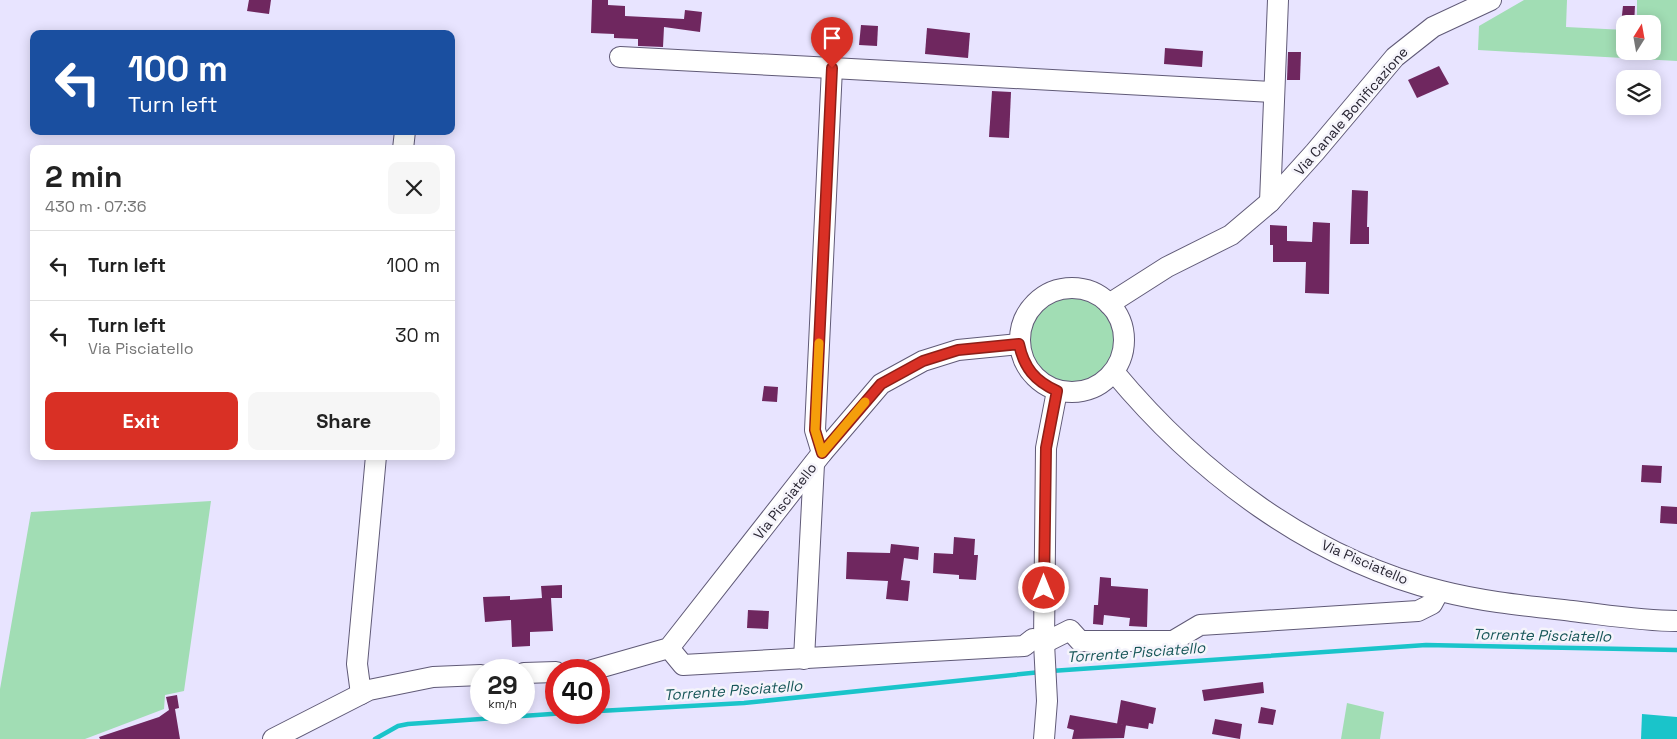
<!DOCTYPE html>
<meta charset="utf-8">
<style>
body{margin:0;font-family:"Space Grotesk",sans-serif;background:#f6f6f6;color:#222;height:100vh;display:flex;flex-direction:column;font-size:19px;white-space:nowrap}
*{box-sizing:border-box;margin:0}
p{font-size:16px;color:#767676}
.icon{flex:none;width:28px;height:28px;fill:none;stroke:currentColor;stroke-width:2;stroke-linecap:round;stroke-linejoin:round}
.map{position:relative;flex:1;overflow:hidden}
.side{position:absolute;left:30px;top:145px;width:425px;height:315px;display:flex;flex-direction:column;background:#fff;border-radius:10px;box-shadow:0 2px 12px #0003}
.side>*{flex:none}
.guide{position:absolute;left:30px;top:30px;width:425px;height:105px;border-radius:10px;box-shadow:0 2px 12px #0003;background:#1a4fa0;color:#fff;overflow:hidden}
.needle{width:32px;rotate:11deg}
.tools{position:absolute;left:1616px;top:15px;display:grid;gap:10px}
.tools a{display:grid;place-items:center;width:45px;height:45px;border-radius:10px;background:#fff;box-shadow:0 2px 12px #0003;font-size:25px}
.speed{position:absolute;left:470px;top:659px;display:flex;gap:10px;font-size:25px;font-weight:700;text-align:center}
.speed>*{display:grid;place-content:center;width:65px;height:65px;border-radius:50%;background:#fff;box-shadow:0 2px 12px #0003;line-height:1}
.speed small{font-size:12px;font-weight:400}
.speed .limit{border:8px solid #d22;background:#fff;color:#111}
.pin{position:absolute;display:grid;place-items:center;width:42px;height:42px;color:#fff;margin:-51px -21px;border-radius:50% 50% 50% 0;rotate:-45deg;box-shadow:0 0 5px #0007}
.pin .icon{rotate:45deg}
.me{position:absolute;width:55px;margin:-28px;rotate:0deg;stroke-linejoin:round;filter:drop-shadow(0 0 4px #0008)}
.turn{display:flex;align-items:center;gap:18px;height:105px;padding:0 15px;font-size:22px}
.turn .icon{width:65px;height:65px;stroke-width:2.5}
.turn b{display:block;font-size:35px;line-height:42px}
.round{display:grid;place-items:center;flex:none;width:52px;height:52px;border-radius:10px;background:#f6f6f6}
.head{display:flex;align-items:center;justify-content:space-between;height:85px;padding:0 15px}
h1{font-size:30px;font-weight:800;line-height:38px}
.action{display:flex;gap:10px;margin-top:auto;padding:10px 15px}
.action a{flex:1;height:58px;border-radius:10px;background:#d93025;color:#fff;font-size:20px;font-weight:800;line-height:58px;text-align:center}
.action a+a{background:#f6f6f6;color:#222}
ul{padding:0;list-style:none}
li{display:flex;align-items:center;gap:15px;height:70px;padding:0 15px;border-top:1px solid #e0e0e0}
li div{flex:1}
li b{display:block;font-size:19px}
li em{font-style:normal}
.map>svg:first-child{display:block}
.green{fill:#a1ddb4}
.water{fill:#1ac4ca}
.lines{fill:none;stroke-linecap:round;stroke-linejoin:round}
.stream{stroke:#1ac4ca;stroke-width:4.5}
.building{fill:#6f275f}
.minor-casing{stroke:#605a77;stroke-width:22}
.minor{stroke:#fff;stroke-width:20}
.route-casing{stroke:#8d1f18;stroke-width:12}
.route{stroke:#d93025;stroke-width:9}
.slow{stroke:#f59e0b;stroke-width:9}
.labels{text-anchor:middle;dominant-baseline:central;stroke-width:5;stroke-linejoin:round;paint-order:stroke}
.street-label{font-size:14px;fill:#272431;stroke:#f5f4fb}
.water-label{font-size:15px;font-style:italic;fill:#175658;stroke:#f5f4fb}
</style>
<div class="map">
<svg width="1677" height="739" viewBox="0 0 1677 739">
<rect width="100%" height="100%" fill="#e8e4ff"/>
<!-- green -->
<g class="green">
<polygon points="1524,0 1567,0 1566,27 1625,30 1625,51 1652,51 1652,24 1637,24 1637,0 1677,0 1677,61 1478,50 1479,26"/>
<circle cx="1072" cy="340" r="42"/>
<polygon points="211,501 184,691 165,695 164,709 85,739 0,739 0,689 31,512"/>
<polygon points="1347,703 1384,712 1380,739 1341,739"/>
</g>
<!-- water -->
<polygon class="water" points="1642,714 1677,717 1677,739 1641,739"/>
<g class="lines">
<!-- stream -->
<g class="stream">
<polyline points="1051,671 1426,645 1677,650"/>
<polyline points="599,711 744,703 1041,672"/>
<polyline points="375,739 398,726 408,724 580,712"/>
</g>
</g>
<!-- building -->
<g class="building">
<polygon points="249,0 271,0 269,14 247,11"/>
<polygon points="592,0 608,0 608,5 625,6 625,16 684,19 685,10 702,12 700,32 664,27 663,47 638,46 638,39 614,38 614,34 591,33"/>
<polygon points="1623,6 1635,6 1634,24 1621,24"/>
<polygon points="861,25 878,26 877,46 859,45"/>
<polygon points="927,28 970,33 968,58 925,54"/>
<polygon points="1165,48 1203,51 1202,67 1164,64"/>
<polygon points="1288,52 1301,52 1300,80 1287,80"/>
<polygon points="1439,66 1449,84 1417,98 1408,80"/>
<polygon points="992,91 1011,92 1009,138 989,137"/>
<polygon points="1352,190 1368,191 1367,227 1369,227 1369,244 1350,244"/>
<polygon points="1313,222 1330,223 1329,294 1305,293 1306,262 1273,262 1273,245 1270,245 1270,225 1287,226 1287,241 1312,242"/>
<polygon points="764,386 778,387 777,402 762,401"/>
<polygon points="1642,465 1662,466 1661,483 1641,482"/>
<polygon points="1661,506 1677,507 1677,524 1660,523"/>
<polygon points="954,537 975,539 974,555 978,555 976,580 959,579 959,575 933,573 934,553 953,554"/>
<polygon points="891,544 919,547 918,560 904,558 901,580 910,581 908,601 886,599 888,581 846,579 847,552 890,553"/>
<polygon points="1100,577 1111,578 1111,586 1148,589 1147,627 1129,626 1130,618 1104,615 1103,625 1093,624 1094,605 1098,605"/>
<polygon points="562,585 562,598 551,598 553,631 530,632 530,646 512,647 511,620 485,622 483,597 510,596 510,600 542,598 541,586"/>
<polygon points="748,610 769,611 768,629 747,628"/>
<polygon points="1263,682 1264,693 1204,701 1202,690"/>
<polygon points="177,695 179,708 175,709 180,739 100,739 99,737 159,717 169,710 166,697"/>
<polygon points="1121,700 1156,708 1153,724 1149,723 1148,729 1117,724"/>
<polygon points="1261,707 1276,710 1273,725 1258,723"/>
<polygon points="1070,715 1126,725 1124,738 1072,739 1074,730 1067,728"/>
<polygon points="1215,719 1242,724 1240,739 1212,734"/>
</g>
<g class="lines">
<defs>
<g id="minor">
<polyline points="620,57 832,68 815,430 822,453"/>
<polyline points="832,68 1273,92"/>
<polyline points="403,149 405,131"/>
<polyline points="1270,202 1278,0"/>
<circle cx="1072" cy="340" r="52"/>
<polyline points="1109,304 1167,267 1231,235 1270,202 1315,152 1395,57 1433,27 1491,0"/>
<path d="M1114,372C1198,473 1311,559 1441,591C1484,602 1528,606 1572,611C1606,615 1642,621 1677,621"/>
<polyline points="669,648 683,665 1024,646 1033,639 1044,643 1070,630 1080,641 1173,641 1200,625 1418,611 1432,604 1439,591"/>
<polyline points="804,659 814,464"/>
<polyline points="592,670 669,648 822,453 881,384 923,361 958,350 1019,344"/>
<polyline points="524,673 556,672"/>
<polyline points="361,694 357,664 376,456"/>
<polyline points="273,739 369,690 433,677 481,675"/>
<polyline points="1044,739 1047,701 1044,643 1046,448 1057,391"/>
</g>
</defs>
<!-- minor casing -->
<use href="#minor" class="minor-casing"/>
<!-- minor -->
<use href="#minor" class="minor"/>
</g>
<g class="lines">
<defs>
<path id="route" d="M832,68L815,430L822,453L881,384L923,361L958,350L1019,344C1024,368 1035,381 1057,391L1046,448L1044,588"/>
</defs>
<!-- route casing -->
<use href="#route" class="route-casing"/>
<!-- route -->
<use href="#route" class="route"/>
<!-- slow -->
<polyline class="slow" points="819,343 815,430 822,453 865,402"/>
</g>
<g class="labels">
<!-- street labels -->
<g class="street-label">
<text transform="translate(1351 111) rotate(-49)">Via Canale Bonificazione</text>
<text transform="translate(785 501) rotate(-52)">Via Pisciatello</text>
<text transform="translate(1365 562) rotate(23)">Via Pisciatello</text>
</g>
<!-- water labels -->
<g class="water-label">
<text transform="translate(1542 635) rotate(1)">Torrente Pisciatello</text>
<text transform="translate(1136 652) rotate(-4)">Torrente Pisciatello</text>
<text transform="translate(733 690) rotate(-4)">Torrente Pisciatello</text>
</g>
</g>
</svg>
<div class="tools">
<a><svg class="needle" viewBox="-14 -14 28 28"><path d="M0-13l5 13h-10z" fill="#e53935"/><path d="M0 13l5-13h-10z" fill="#767676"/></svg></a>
<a><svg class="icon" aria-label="layers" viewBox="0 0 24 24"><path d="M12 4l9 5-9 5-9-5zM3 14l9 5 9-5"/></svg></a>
</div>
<div class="speed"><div>29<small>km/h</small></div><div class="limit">40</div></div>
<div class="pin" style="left:832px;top:68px;background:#d93025"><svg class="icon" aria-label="arrive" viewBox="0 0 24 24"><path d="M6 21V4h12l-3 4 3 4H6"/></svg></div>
<svg class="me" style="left:1044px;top:588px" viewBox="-20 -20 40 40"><circle r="17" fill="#d93025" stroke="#fff" stroke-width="3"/><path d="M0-11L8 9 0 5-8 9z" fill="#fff"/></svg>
<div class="guide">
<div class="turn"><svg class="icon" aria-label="left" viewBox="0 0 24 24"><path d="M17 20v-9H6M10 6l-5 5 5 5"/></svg><div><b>100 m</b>Turn left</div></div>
</div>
<section class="side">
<div class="head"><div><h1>2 min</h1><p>430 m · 07:36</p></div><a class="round"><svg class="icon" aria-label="close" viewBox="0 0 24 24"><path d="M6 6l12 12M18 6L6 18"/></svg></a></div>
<ul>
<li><svg class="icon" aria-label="left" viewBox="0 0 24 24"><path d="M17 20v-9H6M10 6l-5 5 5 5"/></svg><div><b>Turn left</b></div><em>100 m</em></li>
<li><svg class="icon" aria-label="left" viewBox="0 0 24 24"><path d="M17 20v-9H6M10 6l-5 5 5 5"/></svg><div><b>Turn left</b><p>Via Pisciatello</p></div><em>30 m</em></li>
</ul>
<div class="action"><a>Exit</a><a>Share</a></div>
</section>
</div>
